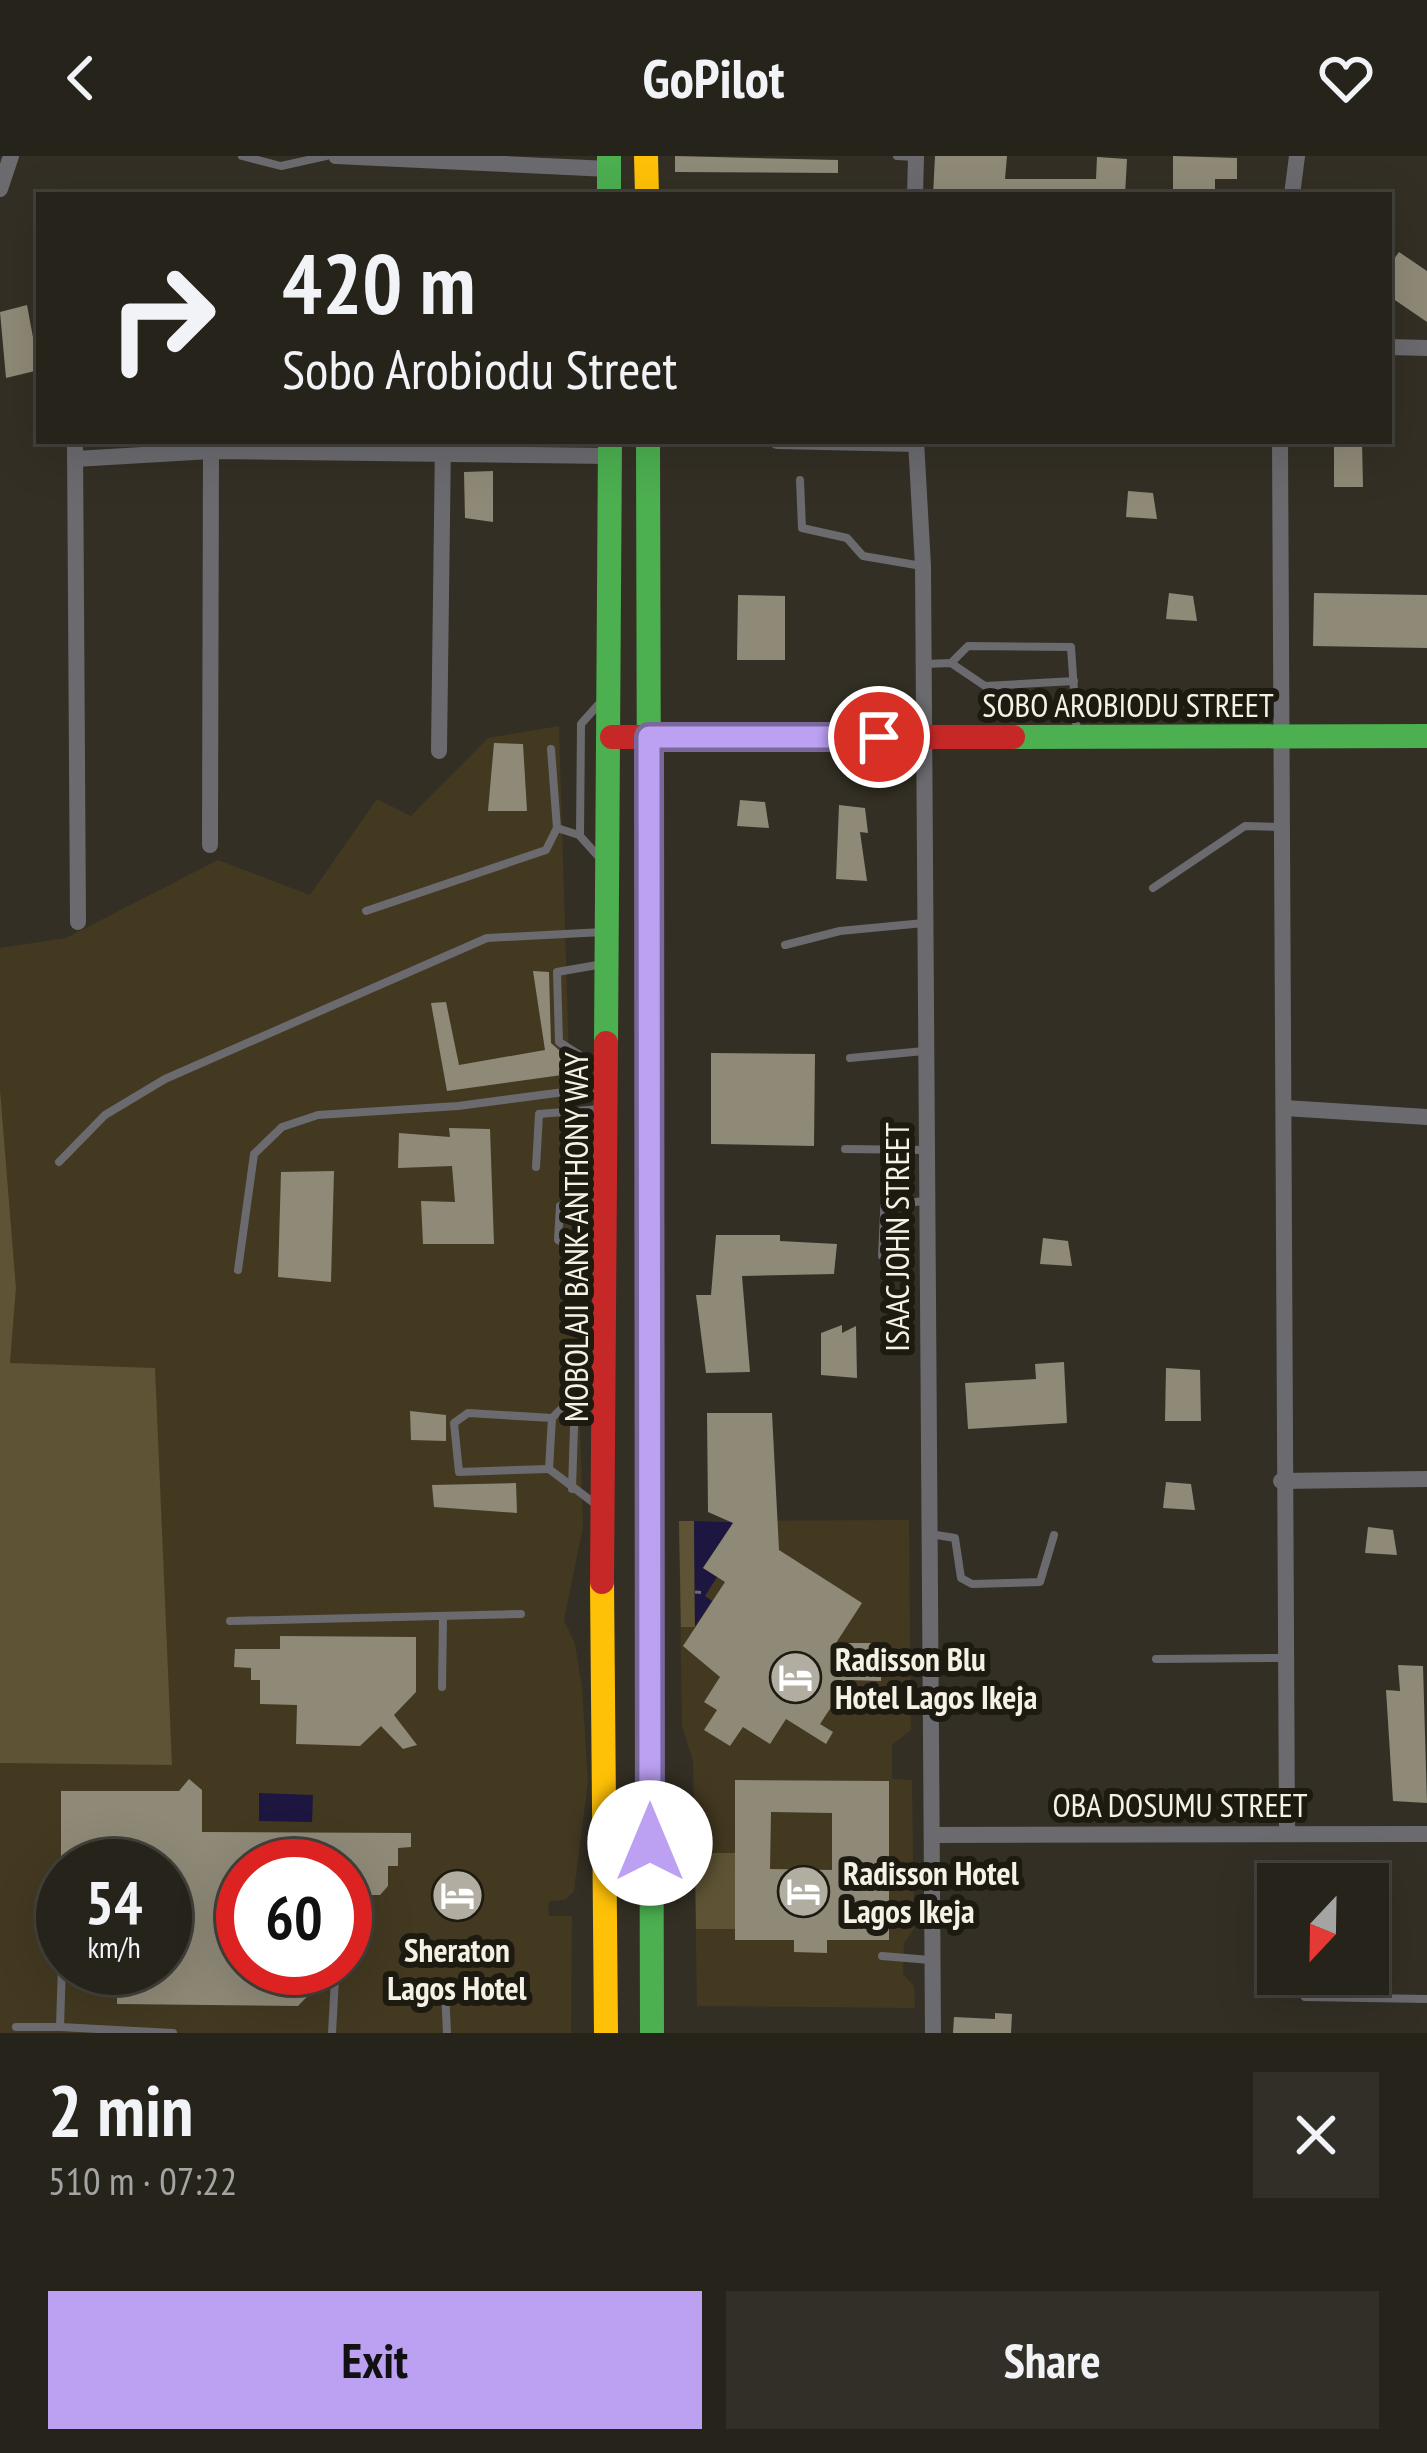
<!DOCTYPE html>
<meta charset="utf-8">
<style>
body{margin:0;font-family:"PT Sans Narrow",sans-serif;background:#322f28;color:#f1f3f6;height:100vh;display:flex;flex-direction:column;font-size:45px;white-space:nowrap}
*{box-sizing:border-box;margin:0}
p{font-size:39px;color:#a4a4a3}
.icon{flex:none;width:66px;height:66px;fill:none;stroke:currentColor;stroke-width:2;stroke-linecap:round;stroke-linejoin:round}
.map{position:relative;height:1877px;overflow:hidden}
.sheet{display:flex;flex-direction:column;background:#26231b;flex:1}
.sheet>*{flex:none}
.top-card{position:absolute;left:36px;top:36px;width:1356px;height:252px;border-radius:0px;box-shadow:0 12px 48px #0002,0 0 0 3px #42403a;background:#26231b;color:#f1f3f6;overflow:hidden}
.needle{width:78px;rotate:202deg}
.tools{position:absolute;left:1257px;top:1707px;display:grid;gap:24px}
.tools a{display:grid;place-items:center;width:132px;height:132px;border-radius:0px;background:#26231b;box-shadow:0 12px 48px #0002,0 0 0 3px #42403a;font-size:60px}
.speed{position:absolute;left:36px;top:1683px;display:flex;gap:24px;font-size:60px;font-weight:700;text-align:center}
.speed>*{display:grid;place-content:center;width:156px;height:156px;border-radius:50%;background:#26231b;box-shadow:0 12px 48px #0002,0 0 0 3px #42403a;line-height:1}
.speed small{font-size:30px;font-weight:400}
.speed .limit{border:18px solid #d22;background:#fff;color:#111}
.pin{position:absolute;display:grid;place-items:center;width:102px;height:102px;color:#fff;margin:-51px;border:6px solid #fff;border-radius:50%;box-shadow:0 3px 12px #0007}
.me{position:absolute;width:132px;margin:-66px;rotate:0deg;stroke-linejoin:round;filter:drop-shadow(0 0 9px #0008)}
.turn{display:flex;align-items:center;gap:42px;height:252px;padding:0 48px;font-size:54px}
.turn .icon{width:156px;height:156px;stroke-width:2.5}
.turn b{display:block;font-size:84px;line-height:102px}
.round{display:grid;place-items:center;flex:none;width:126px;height:126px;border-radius:0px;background:#322f28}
.summary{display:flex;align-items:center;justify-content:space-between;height:204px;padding:0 48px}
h1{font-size:72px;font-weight:700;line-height:90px}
.cta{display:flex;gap:24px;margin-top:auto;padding:24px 48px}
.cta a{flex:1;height:138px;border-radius:0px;background:#bca0f2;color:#111;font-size:48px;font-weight:700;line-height:138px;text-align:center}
.cta a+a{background:#322f28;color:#f1f3f6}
header{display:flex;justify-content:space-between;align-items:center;height:156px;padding:0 48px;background:#26231b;font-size:54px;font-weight:700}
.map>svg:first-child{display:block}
.built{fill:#433921;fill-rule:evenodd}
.green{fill:#5e5334}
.water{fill:#1d1641}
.building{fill:#8f8977;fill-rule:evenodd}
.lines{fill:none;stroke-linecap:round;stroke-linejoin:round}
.path{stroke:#6e6d6d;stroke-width:3;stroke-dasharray:6 6;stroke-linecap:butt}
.lane{stroke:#6b6a6f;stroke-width:8}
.street{stroke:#6b6a6f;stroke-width:16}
.fast{stroke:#4caf50;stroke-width:24}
.slow{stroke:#ffc107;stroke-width:24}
.jam{stroke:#c62828;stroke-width:24}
.route-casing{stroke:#7a689d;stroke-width:30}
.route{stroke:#bca0f2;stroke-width:21}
.labels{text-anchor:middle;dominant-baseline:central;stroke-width:12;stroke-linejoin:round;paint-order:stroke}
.street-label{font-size:33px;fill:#f5f1e4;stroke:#1d1a11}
.poi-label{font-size:33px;font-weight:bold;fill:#f5f1e4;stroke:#1d1a11;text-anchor:start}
</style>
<header><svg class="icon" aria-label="back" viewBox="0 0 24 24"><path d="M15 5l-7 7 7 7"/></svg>GoPilot<svg class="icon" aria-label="heart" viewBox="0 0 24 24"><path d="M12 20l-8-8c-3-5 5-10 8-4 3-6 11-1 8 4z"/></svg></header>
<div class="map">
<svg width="1427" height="1877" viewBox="0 0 1427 1877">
<rect width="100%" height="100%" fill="#332f24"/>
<!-- built -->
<g class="built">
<path d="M559,570L583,1371L564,1464L575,1488L582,1531L588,1626L574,1735L565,1744L549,1745L548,1752L549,1760H572L571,1877H0V1607L172,1608L164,1482L10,1207L16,1132L0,933V792L66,782L218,704L310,739L377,643L411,660L488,582ZM63,1710H165V1812H63ZM243,1710H345V1812H243Z"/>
<polygon points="909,1364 911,1574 892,1589 892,1623 912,1624 914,1773 904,1787 903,1818 914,1830 915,1852 697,1850 693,1605 682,1570 679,1365"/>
</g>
<!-- green -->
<g class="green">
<polygon points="0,933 16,1132 10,1207 155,1212 172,1609 0,1607"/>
<polygon points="679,1365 694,1365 695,1471 681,1471"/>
<polygon points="695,1697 735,1697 735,1773 696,1773"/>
</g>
<!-- water -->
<g class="water">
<polygon points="694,1365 734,1366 703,1412 717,1421 705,1440 712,1445 695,1471"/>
<polygon points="259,1637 313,1639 312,1666 259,1665"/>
</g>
<!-- building -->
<g class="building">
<polygon points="675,0 838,4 838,17 675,16"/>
<polygon points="935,0 1007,0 1005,23 1096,23 1097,1 1127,3 1125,39 933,39"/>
<polygon points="1173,0 1237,2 1237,23 1215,23 1215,39 1173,39"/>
<polygon points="1399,96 1427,115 1427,166 1389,140 1389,110"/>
<polygon points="27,149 39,214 6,222 0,156"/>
<polygon points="1334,285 1362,285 1363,331 1334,331"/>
<polygon points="493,315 493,366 465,362 464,316"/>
<polygon points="1128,335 1153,337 1157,363 1126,361"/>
<polygon points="1169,437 1193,440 1197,465 1166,463"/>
<polygon points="1314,437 1427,439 1427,492 1313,490"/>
<polygon points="738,439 785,440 785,504 737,504"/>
<polygon points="494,587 523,588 527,655 488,655"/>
<polygon points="740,644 765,646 769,672 737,670"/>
<polygon points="839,649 865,652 868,677 860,676 867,725 836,723"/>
<polygon points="533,815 549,816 551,887 568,902 569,918 447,935 431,847 446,846 459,909 545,894"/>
<polygon points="711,897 815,898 814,990 711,988"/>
<polygon points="449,972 490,973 494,1088 423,1088 421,1045 455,1046 452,1010 398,1012 399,977 450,981"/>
<polygon points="334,1015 331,1126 278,1121 281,1016"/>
<polygon points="716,1079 780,1079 780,1085 837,1088 834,1118 742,1120 750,1216 706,1217 696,1139 711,1139"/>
<polygon points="1043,1082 1068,1085 1072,1110 1040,1108"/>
<polygon points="842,1169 842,1177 856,1170 857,1222 821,1219 821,1177"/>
<polygon points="1064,1206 1067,1267 968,1273 965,1227 1036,1223 1035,1208"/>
<polygon points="1166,1212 1200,1214 1201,1265 1165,1265"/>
<polygon points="410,1255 446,1259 446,1285 411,1284"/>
<polygon points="707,1257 772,1257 779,1394 862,1447 836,1487 882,1487 881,1525 849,1524 820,1568 833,1576 826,1588 786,1563 770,1588 743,1571 730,1590 704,1574 717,1554 704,1546 720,1521 683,1490 725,1426 703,1412 733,1367 708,1356"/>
<polygon points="1166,1326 1191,1328 1195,1354 1163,1352"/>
<polygon points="516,1327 517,1357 434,1351 432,1329"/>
<polygon points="1368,1371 1393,1374 1397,1399 1365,1397"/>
<polygon points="280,1480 416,1481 416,1536 394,1559 417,1589 403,1593 381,1570 360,1590 296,1588 297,1549 260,1548 260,1524 251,1524 251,1512 234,1511 235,1493 280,1493"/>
<polygon points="1398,1509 1423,1510 1427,1647 1393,1645 1386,1534 1400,1535"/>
<polygon points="189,1623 202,1634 202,1676 411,1677 411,1691 398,1692 398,1710 388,1710 388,1730 380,1739 345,1739 345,1710 243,1710 243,1812 299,1812 298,1822 324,1823 298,1850 117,1848 117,1812 165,1812 165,1710 61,1710 61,1635 179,1635"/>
<path d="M735,1624L889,1625V1784H827V1797L794,1796V1784H735ZM771,1656L832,1657V1714L770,1713Z"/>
<polygon points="995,1857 1012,1858 1011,1877 953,1877 954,1861 995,1863"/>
</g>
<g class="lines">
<!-- path -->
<polyline class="path" points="695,1436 707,1437"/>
<!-- lane -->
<g class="lane">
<polyline points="242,0 281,10 326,0"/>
<polyline points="897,0 915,1"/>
<polyline points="800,324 802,372 847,382 863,400 922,410"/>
<polyline points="951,507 968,490 1071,491 1077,579"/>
<polyline points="924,508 951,507 985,530 1074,525"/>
<polyline points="551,593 557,672 579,679"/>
<polyline points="598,700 580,680 581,568 598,549"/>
<polyline points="1153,732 1245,670 1283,671"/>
<polyline points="366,755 546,694 557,672"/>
<polyline points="785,789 840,775 924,767"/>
<polyline points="850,902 924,895"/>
<polyline points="602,905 589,905 559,886 557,816 603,808"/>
<polyline points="845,993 926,994"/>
<polyline points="59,1006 105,959 165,923 487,782 603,776"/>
<polyline points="536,1011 539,958 601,953"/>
<polyline points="597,1045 560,1050 558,1084 567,1089 601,1090"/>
<polyline points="884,1049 925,1045"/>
<polyline points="882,1100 886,1014"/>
<polyline points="238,1114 254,998 282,971 318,959 458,950 602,931"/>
<polyline points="549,1313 459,1316 454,1267 468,1257 552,1262"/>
<polyline points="572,1333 575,1240"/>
<polyline points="598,1350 549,1313 552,1262 575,1239 600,1236"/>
<polyline points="930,1378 955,1382 961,1422 972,1428 1040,1426 1054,1379"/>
<polyline points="230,1465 521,1458"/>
<polyline points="1156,1503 1285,1502"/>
<polyline points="442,1531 443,1461"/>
<polyline points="882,1800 930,1804"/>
<polyline points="62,1807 60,1871 173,1877"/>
<polyline points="445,1835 447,1877"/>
<polyline points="1305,1841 1427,1843"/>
<polyline points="1373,1842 1380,1724"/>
<polyline points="16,1871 60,1871"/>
<polyline points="332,1877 335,1823"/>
</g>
<!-- street -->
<g class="street">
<polyline points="336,0 609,13"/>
<polyline points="0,33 11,0"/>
<polyline points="915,39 916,0"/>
<polyline points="1292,39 1297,0"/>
<polyline points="1389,191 1427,192"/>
<polyline points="75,285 78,766"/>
<polyline points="777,285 916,288"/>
<polyline points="916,285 923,410 933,1877"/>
<polyline points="1280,285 1287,1678"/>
<polyline points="75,303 211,295 610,300"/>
<polyline points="439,595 443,285"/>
<polyline points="210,689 211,286"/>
<polyline points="1285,952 1427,961"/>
<polyline points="1281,1325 1427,1323"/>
<polyline points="934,1679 1427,1678"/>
</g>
<!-- fast -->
<g class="fast">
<polyline points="609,0 609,39"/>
<polyline points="648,285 652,1877"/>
<polyline points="1013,581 1427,580"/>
<polyline points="606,887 610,285"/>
</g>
<!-- slow -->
<g class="slow">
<polyline points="646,0 647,39"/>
<polyline points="602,1426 606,1877"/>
</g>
<!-- jam -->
<g class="jam">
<polyline points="612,581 1013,581"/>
<polyline points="602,1426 606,887"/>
</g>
</g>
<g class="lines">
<defs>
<polyline id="route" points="650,1687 649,581 879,581"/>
</defs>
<!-- route casing -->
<use href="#route" class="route-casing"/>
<!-- route -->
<use href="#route" class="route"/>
</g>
<!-- icons -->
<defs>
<symbol id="hotel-disc" viewBox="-11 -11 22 22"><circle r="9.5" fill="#b1ada1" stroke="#1d1a11"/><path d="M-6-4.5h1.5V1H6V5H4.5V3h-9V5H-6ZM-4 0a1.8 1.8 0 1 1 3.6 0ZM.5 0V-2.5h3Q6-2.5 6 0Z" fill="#fff"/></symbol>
</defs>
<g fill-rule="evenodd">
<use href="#hotel-disc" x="766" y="1492" width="59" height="59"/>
<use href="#hotel-disc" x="774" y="1706" width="59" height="59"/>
<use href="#hotel-disc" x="428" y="1710" width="59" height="59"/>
</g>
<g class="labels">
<!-- street labels -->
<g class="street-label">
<text x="1128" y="548">SOBO AROBIODU STREET</text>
<text transform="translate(575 1081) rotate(-90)">MOBOLAJI BANK-ANTHONY WAY</text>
<text transform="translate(896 1081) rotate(-90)">ISAAC JOHN STREET</text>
<text x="1180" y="1648">OBA DOSUMU STREET</text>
</g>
<!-- poi labels -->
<g class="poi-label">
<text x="835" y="1502">Radisson Blu<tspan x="835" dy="38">Hotel Lagos Ikeja</tspan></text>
<text x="843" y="1716">Radisson Hotel<tspan x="843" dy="38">Lagos Ikeja</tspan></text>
<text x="457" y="1793" text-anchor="middle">Sheraton<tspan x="457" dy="38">Lagos Hotel</tspan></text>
</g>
</g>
</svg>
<div class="tools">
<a><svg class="needle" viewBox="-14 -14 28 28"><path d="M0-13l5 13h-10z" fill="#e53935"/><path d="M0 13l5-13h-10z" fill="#a4a4a3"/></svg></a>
</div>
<div class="speed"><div>54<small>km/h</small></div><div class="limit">60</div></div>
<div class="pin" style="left:879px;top:581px;background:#d93025"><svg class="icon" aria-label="arrive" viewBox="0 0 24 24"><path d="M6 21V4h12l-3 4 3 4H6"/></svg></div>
<svg class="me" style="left:650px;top:1687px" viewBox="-20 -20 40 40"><circle r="19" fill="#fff"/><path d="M0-13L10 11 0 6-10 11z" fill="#bca0f2"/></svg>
<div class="top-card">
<div class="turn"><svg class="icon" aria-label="right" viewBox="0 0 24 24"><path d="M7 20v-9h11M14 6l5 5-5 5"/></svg><div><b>420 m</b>Sobo Arobiodu Street</div></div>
</div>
</div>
<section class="sheet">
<div class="summary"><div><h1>2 min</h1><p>510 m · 07:22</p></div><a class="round"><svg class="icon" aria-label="close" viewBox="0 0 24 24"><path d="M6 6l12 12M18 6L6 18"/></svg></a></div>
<div class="cta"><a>Exit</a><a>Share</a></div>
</section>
